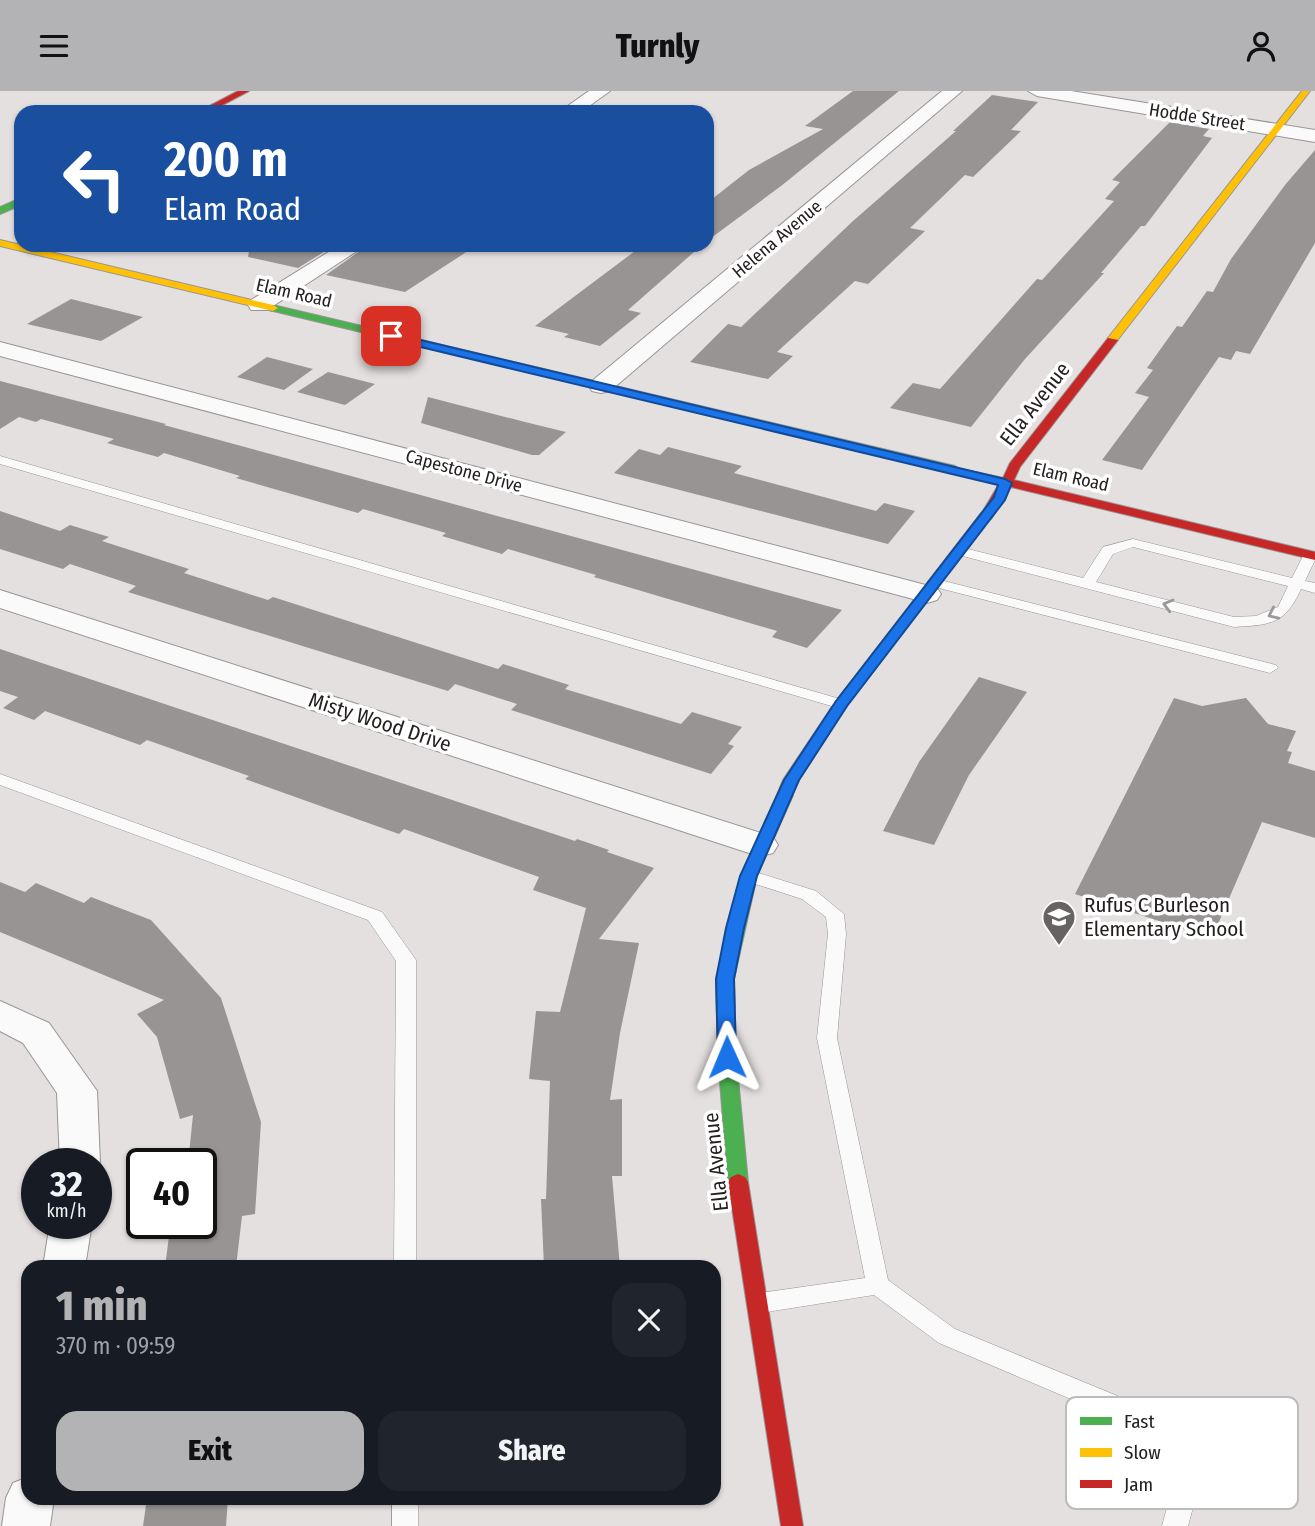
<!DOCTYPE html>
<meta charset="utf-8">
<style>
body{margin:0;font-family:"Fira Sans Condensed",sans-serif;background:#20242c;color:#f1f3f6;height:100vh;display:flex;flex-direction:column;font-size:26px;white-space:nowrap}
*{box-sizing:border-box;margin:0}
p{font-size:23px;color:#9ea1a6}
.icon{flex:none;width:38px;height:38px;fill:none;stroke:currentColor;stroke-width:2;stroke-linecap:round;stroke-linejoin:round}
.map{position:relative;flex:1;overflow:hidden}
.panel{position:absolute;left:21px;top:1169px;width:700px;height:245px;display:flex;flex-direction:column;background:#171b24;border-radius:21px;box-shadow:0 2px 5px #0004}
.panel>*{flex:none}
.banner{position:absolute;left:14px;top:14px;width:700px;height:147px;border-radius:21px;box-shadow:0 2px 5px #0004;background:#1a4fa0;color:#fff;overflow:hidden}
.speed{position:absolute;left:21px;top:1057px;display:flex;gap:14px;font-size:35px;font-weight:700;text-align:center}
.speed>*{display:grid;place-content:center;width:91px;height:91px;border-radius:50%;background:#171b24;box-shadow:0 2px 5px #0004;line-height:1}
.speed small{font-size:18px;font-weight:400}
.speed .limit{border:4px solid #111;border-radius:10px;background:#fff;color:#111}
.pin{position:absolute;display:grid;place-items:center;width:60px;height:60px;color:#fff;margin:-30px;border-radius:14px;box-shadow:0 4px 10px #0006}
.me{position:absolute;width:77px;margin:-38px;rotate:359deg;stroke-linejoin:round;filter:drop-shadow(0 0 5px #0008)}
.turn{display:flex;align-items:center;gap:24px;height:147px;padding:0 35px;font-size:32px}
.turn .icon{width:91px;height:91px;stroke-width:2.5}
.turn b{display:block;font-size:49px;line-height:60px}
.round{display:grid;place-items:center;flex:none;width:74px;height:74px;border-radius:21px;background:#20242c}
.head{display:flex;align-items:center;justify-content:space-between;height:119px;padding:0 35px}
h1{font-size:42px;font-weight:800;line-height:52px;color:#b3b2b4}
.cta{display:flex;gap:14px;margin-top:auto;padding:14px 35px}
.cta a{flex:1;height:80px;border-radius:21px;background:#b3b2b4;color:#111;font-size:28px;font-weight:800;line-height:80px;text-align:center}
.cta a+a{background:#20242c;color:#f1f3f6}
header{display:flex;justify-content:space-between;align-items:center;height:91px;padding:0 35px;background:#b3b2b4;color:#111;font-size:32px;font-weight:800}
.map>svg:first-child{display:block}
.building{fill:#989494}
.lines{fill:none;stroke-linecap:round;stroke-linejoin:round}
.lane-casing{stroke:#999595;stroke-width:1}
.street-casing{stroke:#999595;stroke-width:2}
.fast-casing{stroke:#999595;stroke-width:2}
.slow-casing{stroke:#999595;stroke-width:2}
.jam-casing{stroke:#999595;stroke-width:2}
.lane{fill:#fbfafa;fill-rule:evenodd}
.street{fill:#fbfafa;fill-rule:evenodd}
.fast{fill:#4caf50;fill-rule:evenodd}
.slow{fill:#ffc107;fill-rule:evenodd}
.jam{fill:#c62828;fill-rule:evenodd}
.oneway{stroke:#9a9898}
.route{fill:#1a73e8;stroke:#114b97;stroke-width:2}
.labels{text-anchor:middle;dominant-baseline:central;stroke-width:7;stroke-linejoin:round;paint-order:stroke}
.far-street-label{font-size:18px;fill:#242020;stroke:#fff}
.street-label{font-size:21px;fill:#242020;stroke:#fff}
.poi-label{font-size:21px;fill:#242020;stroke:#fff;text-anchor:start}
.key{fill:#fff;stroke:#bdbcbc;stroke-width:2}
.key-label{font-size:19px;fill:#242020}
</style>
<header><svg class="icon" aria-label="menu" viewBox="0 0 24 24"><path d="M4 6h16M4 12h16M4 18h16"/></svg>Turnly<svg class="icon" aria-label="person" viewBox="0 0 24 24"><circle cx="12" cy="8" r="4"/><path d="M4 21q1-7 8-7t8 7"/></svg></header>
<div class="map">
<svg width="1315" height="1435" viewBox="0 0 1315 1435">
<rect width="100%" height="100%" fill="#e5e0e0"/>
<!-- building -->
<g class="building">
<polygon points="853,0 899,0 781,95 707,150 707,112 749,79 823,38 805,35"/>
<polygon points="992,4 1038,11 1011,39 1021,40 973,86 965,84 910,137 925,140 868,193 855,190 777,261 793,265 768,288 690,271 728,233 741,236 853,130 956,40 953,40"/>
<polygon points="1170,31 1209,38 1203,45 1212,47 1145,135 1141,135 1101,182 1104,182 1025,268 971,336 890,317 913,292 940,298 1037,188 1042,189 1114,110 1105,108 1120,91 1112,89"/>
<polygon points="1315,59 1315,152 1250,263 1236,260 1231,269 1219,266 1142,379 1102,369 1149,306 1135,302 1153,279 1147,277 1177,235 1182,236 1207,200 1213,201 1231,168 1285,94"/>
<polygon points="250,154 335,154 298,177 248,166"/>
<polygon points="368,154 477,154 405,201 326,184"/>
<polygon points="643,154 702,154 628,219 641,222 600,255 564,246 569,243 535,235"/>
<polygon points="71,208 143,226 101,250 27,233"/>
<polygon points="267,266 313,278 284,299 237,286"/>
<polygon points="328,281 375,293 345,314 297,301"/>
<polygon points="0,290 166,333 164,334 842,519 807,557 772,546 777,540 594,486 596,484 508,458 502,463 442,445 446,442 363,418 358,422 236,387 240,385 164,362 158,366 107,352 114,348 41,328 36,331 19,326 0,338"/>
<polygon points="428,306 525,331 566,341 539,364 532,364 421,332"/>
<polygon points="668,356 742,375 734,382 876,420 884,412 915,420 888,453 614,382 639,358 660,364"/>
<polygon points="0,420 60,440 70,434 109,446 102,450 189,478 184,482 268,509 273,506 498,578 503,573 569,594 565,598 681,633 692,621 742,636 728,653 734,655 711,683 511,619 517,613 455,593 448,600 160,511 128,501 136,495 70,473 63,478 0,458"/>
<polygon points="0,558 575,750 577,748 609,759 607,761 654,777 599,848 639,852 620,942 610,1009 622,1008 622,1085 612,1085 620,1176 544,1176 541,1108 546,1108 550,990 529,988 536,920 560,921 586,817 533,799 539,786 404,738 399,743 245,688 249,685 147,649 140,654 45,620 34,629 3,617 18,606 0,600"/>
<polygon points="979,586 1027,601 969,684 934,754 883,740 919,671"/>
<polygon points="1174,607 1202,615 1246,607 1268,633 1296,640 1287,660 1292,661 1288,672 1315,680 1315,747 1262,731 1212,847 1075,803"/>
<polygon points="0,791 25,801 36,792 84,812 91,806 151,829 221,907 261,1031 255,1123 242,1125 236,1176 165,1176 169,1145 201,1144 201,1073 188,1073 193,1024 180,1028 157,946 137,923 164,909 0,841"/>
<polygon points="147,1407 228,1407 226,1435 143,1435"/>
</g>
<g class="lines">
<defs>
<g id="lane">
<polygon points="0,365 847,610 849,613 841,618 835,616 0,373"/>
<path d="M1133,448L1292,487L1305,461H1315V469L1305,490L1315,492V502L1301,498C1285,533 1271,534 1234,536L955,463L953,460L960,456L1083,487L1103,456ZM1133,456L1288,495L1278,516L1256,525L1234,526L1096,491L1113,463Z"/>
<polygon points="936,488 1276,574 1278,577 1270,582 931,495 929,492 931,489"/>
<polygon points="0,683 382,821 416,869 416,1176 394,1176 396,870 368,829 0,694"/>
<polygon points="749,779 816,800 844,823 846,843 837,947 888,1189 955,1238 1171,1327 1196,1363 1200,1390 1188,1435 1162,1435 1174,1390 1172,1367 1153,1343 939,1252 874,1204 760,1222 752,1219 748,1212 752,1205 760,1202 865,1187 817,947 828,843 826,826 802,808 743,789 740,785 743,781"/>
<rect x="392" y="1407" width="26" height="28"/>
</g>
<g id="street">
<polygon points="589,0 610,0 581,21 559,21"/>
<polygon points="942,0 962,0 610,300 601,302 592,300 589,295 592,290"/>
<polygon points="1028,0 1071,0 1315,39 1315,51 1037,5"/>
<polygon points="340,154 366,154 267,219 251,219 248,214 251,209"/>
<polygon points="0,251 937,497 941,503 937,509 927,512 917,509 0,265"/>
<polygon points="0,499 773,746 778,754 773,762 761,765 749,762 0,517"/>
<polygon points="0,910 49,932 97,1000 100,1073 96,1081 96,1073 60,1073 57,1002 23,952 0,940"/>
<polygon points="50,1132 92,1132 85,1176 43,1176"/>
<polygon points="28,1386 28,1407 54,1407 50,1435 2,1435 6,1407 13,1392"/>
</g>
<g id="fast">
<polygon points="21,107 21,114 0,123 0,116"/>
<polygon points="273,214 955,375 961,379 955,383 269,219 268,217"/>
<polygon points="785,699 793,704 757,785 734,888 736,966 748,1091 745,1096 738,1099 731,1096 728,1091 718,966 716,888 741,785 777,704"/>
</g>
<g id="slow">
<polygon points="1302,0 1310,0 1116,251 1108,251 1108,247"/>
<polygon points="0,149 273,214 278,217 273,220 0,155"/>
<polygon points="986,421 992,425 847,615 799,689 791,707 779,707 777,704 783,689 836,610 981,422"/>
</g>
<g id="jam">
<polygon points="238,0 249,0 209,21 198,21"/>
<polygon points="1108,247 1118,249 1020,376 1014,389 1315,461 1315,469 1011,396 991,428 981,428 980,425 999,393 951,382 951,376 1003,387 1010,372"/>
<polygon points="738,1083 745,1086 748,1091 803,1435 781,1435 728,1091 731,1086"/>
</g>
</defs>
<!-- lane casing -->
<use href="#lane" class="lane-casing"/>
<!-- street casing -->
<use href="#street" class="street-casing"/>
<!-- fast casing -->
<use href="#fast" class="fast-casing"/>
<!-- slow casing -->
<use href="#slow" class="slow-casing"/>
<!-- jam casing -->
<use href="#jam" class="jam-casing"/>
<!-- lane -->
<use href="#lane" class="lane"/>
<!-- street -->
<use href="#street" class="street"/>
<!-- fast -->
<use href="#fast" class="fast"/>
<!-- slow -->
<use href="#slow" class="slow"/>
<!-- jam -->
<use href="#jam" class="jam"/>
</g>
<!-- one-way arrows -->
<defs><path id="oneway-chevron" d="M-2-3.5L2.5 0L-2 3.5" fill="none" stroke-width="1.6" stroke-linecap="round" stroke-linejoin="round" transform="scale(1.75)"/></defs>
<g class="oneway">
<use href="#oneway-chevron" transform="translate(1168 514) rotate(-165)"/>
<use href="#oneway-chevron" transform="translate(1273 523) rotate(155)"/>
</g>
<!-- route -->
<polygon class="route" points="391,242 1005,388 1012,392 1005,409 847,615 799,689 757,785 744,837 734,888 736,966 733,971 720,971 718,966 716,888 726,837 740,785 784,689 836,610 994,406 998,394 387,248 387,243"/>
<!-- icons -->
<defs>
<symbol id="school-pin" viewBox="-11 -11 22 30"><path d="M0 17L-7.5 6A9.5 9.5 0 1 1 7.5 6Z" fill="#686363" stroke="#fff"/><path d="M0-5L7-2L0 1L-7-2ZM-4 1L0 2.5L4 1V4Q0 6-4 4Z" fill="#fff"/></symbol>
</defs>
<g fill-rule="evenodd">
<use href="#school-pin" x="1040" y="807" width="38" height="52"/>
</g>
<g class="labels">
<!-- far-street labels -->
<g class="far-street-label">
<text transform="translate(1197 26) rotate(9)">Hodde Street</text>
<text transform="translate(777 148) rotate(-40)">Helena Avenue</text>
<text transform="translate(294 202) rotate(13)">Elam Road</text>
<text transform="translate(464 380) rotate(15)">Capestone Drive</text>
<text transform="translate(1071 386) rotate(13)">Elam Road</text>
</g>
<!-- street labels -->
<g class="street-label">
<text transform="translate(1035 313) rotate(-52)">Ella Avenue</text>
<text transform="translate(380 631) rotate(18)">Misty Wood Drive</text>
<text transform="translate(716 1071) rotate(-96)">Ella Avenue</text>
</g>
<!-- poi labels -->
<g class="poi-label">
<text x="1084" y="814">Rufus C Burleson<tspan x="1084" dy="24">Elementary School</tspan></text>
</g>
</g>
<!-- legend -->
<rect x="1066" y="1306" width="232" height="112" rx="10" class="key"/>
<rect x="1080" y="1326" width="32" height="8" fill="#4caf50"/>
<rect x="1080" y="1357" width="32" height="9" fill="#ffc107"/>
<rect x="1080" y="1389" width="32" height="8" fill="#c62828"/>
<g class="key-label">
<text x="1124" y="1337">Fast</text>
<text x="1124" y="1368">Slow</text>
<text x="1124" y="1400">Jam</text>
</g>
</svg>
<div class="speed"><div>32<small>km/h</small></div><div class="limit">40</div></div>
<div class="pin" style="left:391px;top:245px;background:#d93025"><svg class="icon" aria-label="arrive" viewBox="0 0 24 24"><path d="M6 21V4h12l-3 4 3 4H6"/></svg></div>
<svg class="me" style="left:727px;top:966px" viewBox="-20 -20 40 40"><path d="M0-17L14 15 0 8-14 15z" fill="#1a73e8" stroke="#fff" stroke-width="4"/></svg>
<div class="banner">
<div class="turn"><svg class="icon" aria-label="left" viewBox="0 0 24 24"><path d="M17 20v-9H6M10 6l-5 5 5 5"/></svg><div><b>200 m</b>Elam Road</div></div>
</div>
<section class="panel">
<div class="head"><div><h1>1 min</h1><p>370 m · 09:59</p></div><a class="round"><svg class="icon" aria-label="close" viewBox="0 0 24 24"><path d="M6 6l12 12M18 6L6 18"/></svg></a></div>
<div class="cta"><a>Exit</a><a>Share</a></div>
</section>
</div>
